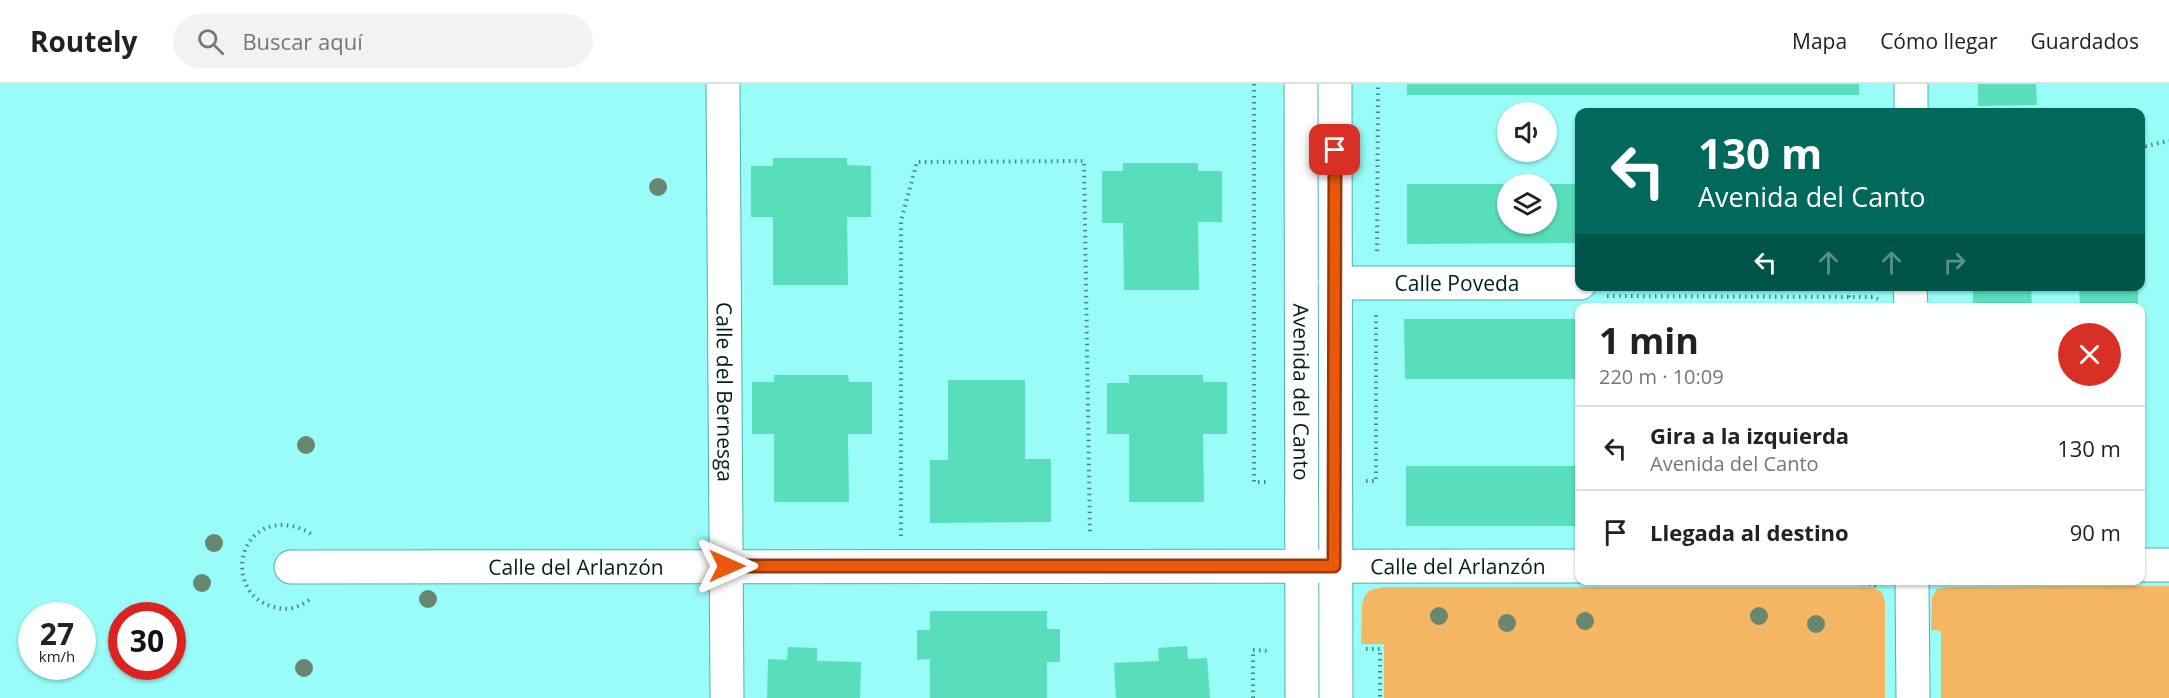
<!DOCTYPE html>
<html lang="es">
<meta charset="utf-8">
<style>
body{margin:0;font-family:"Open Sans",sans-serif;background:#f2f2f2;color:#222;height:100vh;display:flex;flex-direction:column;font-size:22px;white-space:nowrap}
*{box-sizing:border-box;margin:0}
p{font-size:20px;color:#767676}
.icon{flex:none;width:33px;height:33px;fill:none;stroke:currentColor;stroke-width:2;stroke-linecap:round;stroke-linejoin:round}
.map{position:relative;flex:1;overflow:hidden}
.sheet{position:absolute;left:1575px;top:219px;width:570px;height:282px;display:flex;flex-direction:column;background:#fff;border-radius:12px;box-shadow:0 2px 4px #0004}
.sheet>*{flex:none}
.hud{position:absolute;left:1575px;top:24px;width:570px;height:183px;border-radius:12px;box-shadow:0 2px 4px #0004;background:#00695c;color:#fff;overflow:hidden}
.controls{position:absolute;left:1497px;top:18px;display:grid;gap:12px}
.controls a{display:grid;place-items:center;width:60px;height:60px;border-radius:50%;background:#fff;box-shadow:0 2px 4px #0004;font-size:30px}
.speed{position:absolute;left:18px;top:518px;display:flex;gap:12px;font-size:30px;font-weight:700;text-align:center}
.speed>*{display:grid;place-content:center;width:78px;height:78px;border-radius:50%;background:#fff;box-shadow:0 2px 4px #0004;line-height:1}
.speed small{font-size:15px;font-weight:400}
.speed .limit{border:9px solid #d22;background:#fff;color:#111}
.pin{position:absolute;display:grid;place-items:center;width:51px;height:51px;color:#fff;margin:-26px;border-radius:12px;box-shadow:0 3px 9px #0006}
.me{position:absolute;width:66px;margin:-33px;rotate:90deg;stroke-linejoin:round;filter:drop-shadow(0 0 4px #0008)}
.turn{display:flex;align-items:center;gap:21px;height:126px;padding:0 24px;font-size:27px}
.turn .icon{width:78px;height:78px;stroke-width:2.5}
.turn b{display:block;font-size:42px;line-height:51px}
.lanes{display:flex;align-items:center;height:57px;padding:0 24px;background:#0003;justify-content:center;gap:30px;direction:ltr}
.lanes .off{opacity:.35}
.round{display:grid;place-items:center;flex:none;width:63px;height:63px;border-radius:32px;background:#f2f2f2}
.headline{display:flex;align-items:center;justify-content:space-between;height:102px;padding:0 24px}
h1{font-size:36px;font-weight:700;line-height:45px}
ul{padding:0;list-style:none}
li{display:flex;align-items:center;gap:18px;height:84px;padding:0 24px;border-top:2px solid #e0e0e0}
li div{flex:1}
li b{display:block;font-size:22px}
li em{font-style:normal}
header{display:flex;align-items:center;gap:36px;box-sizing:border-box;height:84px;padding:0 30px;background:#fff;border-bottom:2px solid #e0e0e0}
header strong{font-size:28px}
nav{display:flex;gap:33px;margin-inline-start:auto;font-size:21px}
.search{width:420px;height:54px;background:#f2f2f2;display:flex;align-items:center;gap:15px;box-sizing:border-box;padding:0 21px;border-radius:33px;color:#767676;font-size:22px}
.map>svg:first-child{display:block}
.green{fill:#f4b662}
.building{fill:#58debb}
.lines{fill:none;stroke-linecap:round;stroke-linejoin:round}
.minor-casing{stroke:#4cb1ae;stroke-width:35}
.major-casing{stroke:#4cb1ae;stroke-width:35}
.path{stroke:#478684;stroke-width:4;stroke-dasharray:1.5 4.5;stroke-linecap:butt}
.minor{stroke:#fff;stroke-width:33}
.major{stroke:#fff;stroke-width:33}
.tree{fill:#688770}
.route-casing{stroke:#983908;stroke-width:15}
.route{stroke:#ea580c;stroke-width:10}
.labels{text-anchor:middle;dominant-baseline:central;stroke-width:4.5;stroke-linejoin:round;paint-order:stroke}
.street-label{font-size:21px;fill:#001f1e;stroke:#fff}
</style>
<header>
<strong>Routely</strong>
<div class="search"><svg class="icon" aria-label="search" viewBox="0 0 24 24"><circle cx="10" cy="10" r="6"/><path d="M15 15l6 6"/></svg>Buscar aquí</div>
<nav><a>Mapa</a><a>Cómo llegar</a><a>Guardados</a></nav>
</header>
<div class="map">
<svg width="2169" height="614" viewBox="0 0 2169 614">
<rect width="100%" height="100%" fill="#99fcf8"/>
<!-- green -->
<g class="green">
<polygon points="2169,502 2169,614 1941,614 1941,547 1931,546 1932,513 1937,505 1949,503"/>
<polygon points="1384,503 1872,503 1882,508 1885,518 1885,614 1384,614 1384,560 1361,560 1362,521 1364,513 1370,506"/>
</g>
<!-- building -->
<g class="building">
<rect x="1407" y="0" width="452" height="11"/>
<polygon points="1978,0 2036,0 2037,21 1978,22"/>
<polygon points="773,74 847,74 847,81 871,82 871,133 847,133 848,201 773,201 773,133 751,133 751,82 773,82"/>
<polygon points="1123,79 1198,79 1198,87 1222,87 1222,138 1198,138 1199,206 1124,206 1123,139 1102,139 1102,87 1123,87"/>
<polygon points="1407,100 1508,100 1508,140 1546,140 1546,100 1580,100 1580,159 1407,160"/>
<polygon points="1973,202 2031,202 2032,224 1973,224"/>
<polygon points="2079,202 2138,202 2138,224 2080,224"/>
<polygon points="1404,235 1580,235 1580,295 1405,295"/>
<polygon points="774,291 848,291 849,298 872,298 872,350 848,350 849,418 774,418 774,350 752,350 752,298 774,298"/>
<polygon points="1129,291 1203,291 1203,298 1227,298 1227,350 1203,350 1204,418 1129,418 1129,350 1107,350 1107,299 1129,299"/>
<polygon points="948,296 1025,296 1025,375 1051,375 1051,438 930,439 930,376 948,376"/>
<rect x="1406" y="382" width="174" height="60"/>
<polygon points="930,527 1047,527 1047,545 1060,545 1060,578 1047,578 1047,614 930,614 930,575 917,576 917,546 930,546"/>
<polygon points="1187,562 1188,575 1207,574 1210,614 1116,614 1114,579 1159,577 1158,564"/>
<polygon points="788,563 817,564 817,577 861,578 860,614 767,614 768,575 787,576"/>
</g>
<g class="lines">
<defs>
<g id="minor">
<path id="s1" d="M723,0L727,614"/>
<polyline points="1911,28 1911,0"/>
<path id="s2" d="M1335,199H1580"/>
<polyline points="1910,202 1911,224"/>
<polyline points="2140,481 2169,481"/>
<path id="s3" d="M291,483L1580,482"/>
<polyline points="1912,496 1913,614"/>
</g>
<g id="major">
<path id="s4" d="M1301,0L1302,614"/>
<polyline points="1335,0 1336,614"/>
</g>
</defs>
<!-- minor casing -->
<use href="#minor" class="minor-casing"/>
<!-- major casing -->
<use href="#major" class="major-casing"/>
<!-- path -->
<g class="path">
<polyline points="1254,0 1254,398 1270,398"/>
<polyline points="2140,59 2146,62 2169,57"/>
<polyline points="1377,167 1378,0"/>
<polyline points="1607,212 1873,213 1878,215"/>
<polyline points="1849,213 1849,202"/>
<polyline points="1366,397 1376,397 1376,229"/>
<polyline points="901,452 901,137 917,78 1084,77 1090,450"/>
<polyline points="1605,499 1857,499 1871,500 1879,503"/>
<polyline points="1943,499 2116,498"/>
<path d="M309,516C298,524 287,527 274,523C227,512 233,439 285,441C294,442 304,445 311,450"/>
<polyline points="1366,565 1380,565 1380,614"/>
<polyline points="1253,614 1253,566 1271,567"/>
</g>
<!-- minor -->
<use href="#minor" class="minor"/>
<!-- major -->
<use href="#major" class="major"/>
</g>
<!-- trees -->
<g class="tree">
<circle cx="658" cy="103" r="9"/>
<circle cx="306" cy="361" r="9"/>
<circle cx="214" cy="459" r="9"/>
<circle cx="202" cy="499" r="9"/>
<circle cx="428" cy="515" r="9"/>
<circle cx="1439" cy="532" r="9"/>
<circle cx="1759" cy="532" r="9"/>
<circle cx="1585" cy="537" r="9"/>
<circle cx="1507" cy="539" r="9"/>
<circle cx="1816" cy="540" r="9"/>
<circle cx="304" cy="584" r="9"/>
</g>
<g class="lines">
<defs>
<polyline id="route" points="727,482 1334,482 1335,66"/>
</defs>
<!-- route casing -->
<use href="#route" class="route-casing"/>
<!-- route -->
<use href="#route" class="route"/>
</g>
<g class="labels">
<!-- street labels -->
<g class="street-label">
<text stroke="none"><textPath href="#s2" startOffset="122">Calle Poveda</textPath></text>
<text stroke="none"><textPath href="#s1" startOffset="308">Calle del Bernesga</textPath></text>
<text stroke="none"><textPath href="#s4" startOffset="308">Avenida del Canto</textPath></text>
<text stroke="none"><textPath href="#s3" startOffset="285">Calle del Arlanzón</textPath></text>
<text stroke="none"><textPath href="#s3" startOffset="1167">Calle del Arlanzón</textPath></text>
</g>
</g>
</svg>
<div class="controls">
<a><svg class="icon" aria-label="sound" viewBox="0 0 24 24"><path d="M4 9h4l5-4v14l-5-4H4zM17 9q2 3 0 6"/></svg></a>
<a><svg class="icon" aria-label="layers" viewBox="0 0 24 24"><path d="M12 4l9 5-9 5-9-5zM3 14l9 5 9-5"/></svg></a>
</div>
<div class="speed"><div>27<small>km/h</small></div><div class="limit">30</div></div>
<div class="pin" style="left:1335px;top:66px;background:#d93025"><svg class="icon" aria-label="arrive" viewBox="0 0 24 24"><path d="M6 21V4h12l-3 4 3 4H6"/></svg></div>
<svg class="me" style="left:727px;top:482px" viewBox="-20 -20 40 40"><path d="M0-17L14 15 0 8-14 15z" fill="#ea580c" stroke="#fff" stroke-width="4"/></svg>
<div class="hud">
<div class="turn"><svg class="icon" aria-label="left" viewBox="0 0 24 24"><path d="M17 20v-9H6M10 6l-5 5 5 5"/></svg><div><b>130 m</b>Avenida del Canto</div></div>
<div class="lanes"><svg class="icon" aria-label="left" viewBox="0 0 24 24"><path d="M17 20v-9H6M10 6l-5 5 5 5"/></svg><svg class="icon off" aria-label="ahead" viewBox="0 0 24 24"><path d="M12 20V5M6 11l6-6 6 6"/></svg><svg class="icon off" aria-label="ahead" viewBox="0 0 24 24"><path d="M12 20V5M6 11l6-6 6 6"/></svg><svg class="icon off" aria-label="right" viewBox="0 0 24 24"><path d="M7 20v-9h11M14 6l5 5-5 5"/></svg></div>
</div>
<section class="sheet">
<div class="headline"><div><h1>1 min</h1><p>220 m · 10:09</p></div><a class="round" style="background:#d93025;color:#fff"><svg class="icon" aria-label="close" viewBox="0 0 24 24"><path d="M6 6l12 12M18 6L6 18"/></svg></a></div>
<ul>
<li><svg class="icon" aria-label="left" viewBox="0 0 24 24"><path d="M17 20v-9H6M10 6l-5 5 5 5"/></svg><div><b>Gira a la izquierda</b><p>Avenida del Canto</p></div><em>130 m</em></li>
<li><svg class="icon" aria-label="arrive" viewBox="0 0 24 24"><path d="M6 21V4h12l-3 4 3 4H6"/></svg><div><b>Llegada al destino</b></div><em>90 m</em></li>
</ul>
</section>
</div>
